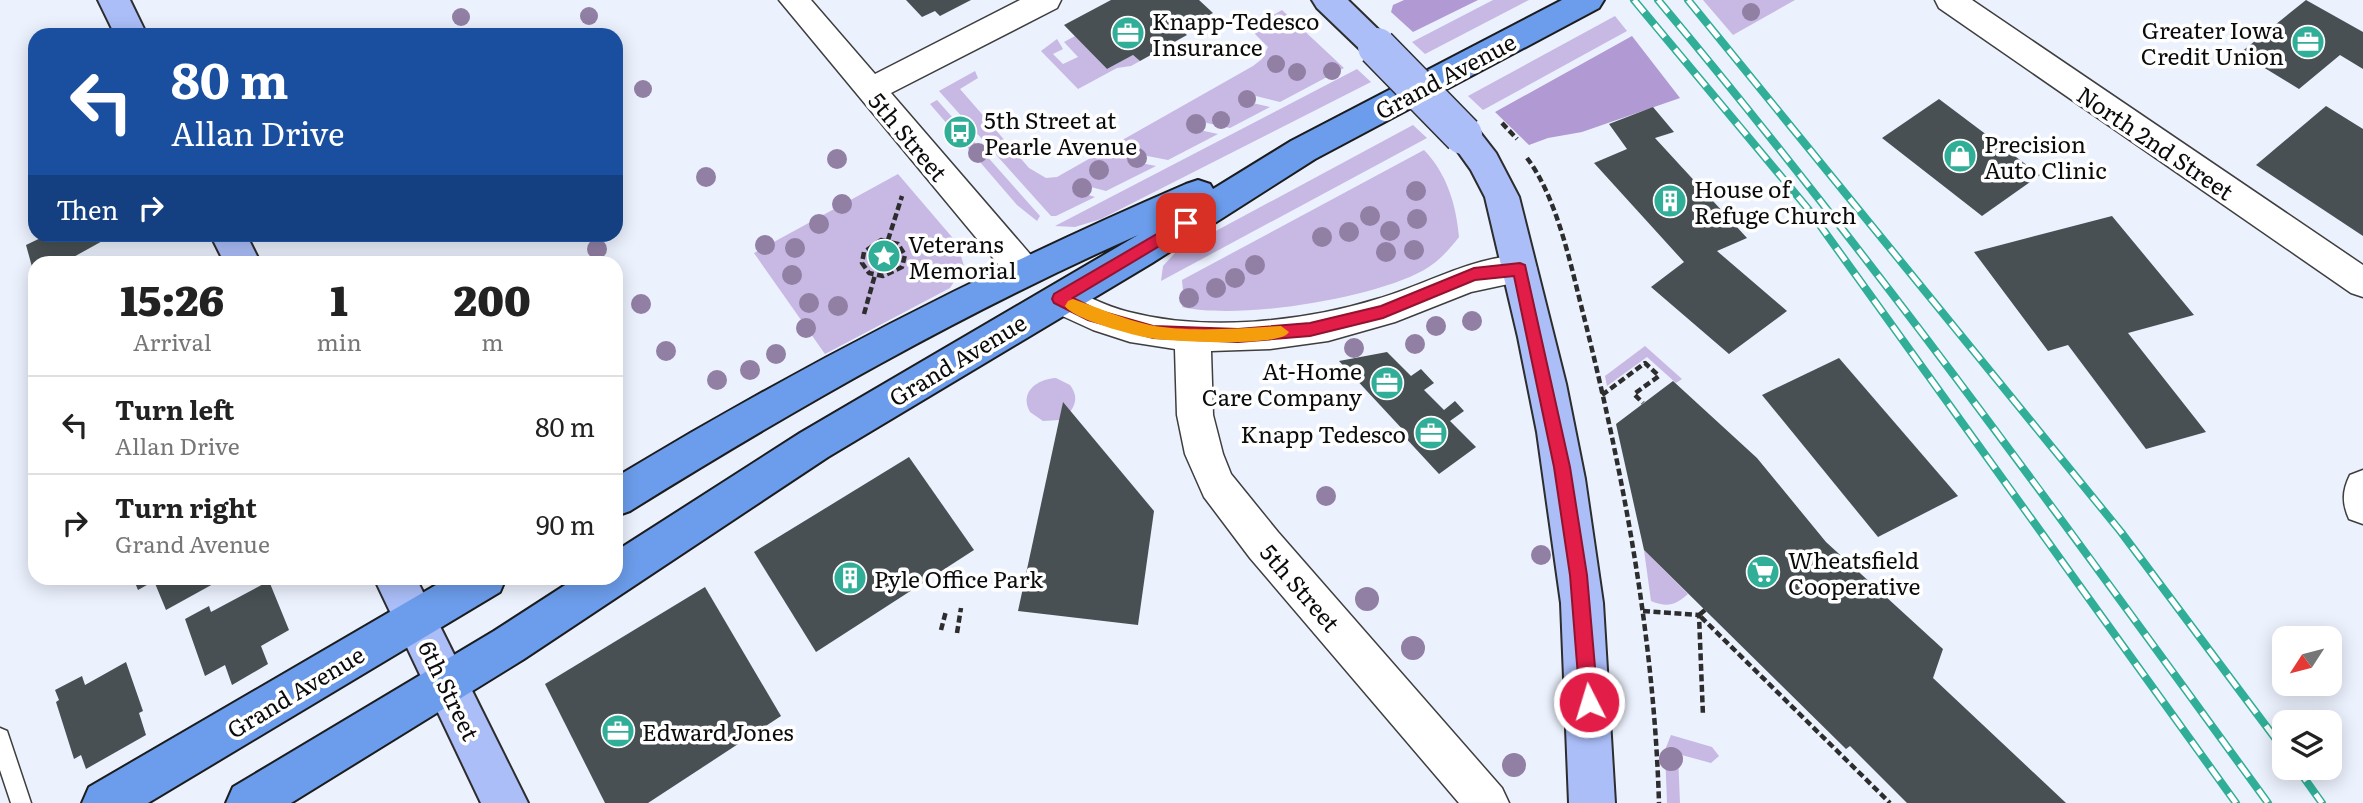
<!DOCTYPE html>
<style>
body{margin:0;font-family:Literata,serif;background:#f6f6f6;color:#222;height:100vh;display:flex;flex-direction:column;font-size:26px;white-space:nowrap}
*{box-sizing:border-box;margin:0}
p{font-size:23px;color:#767676}
.icon{flex:none;width:38px;height:38px;fill:none;stroke:currentColor;stroke-width:2;stroke-linecap:round;stroke-linejoin:round}
.map{position:relative;flex:1;overflow:hidden}
.details{position:absolute;left:28px;top:256px;width:595px;height:329px;display:flex;flex-direction:column;background:#fff;border-radius:21px;box-shadow:0 4px 18px #0003}
.details>*{flex:none}
.guide{position:absolute;left:28px;top:28px;width:595px;height:214px;border-radius:21px;box-shadow:0 4px 18px #0003;background:#1a4fa0;color:#fff;overflow:hidden}
.needle{width:46px;rotate:234deg}
.fabs{position:absolute;left:2272px;top:626px;display:grid;gap:14px}
.fabs a{display:grid;place-items:center;width:70px;height:70px;border-radius:14px;background:#fff;box-shadow:0 4px 18px #0003;font-size:35px}
.pin{position:absolute;display:grid;place-items:center;width:60px;height:60px;color:#fff;margin:-30px;border-radius:14px;box-shadow:0 4px 10px #0006}
.me{position:absolute;width:77px;margin:-38px;rotate:355deg;stroke-linejoin:round;filter:drop-shadow(0 0 5px #0008)}
.turn{display:flex;align-items:center;gap:24px;height:147px;padding:0 28px;font-size:32px}
.turn .icon{width:91px;height:91px;stroke-width:2.5}
.turn b{display:block;font-size:49px;line-height:60px}
.then{display:flex;align-items:center;height:66px;padding:0 28px;background:#0003;gap:14px;font-size:26px}
.eta{display:flex;justify-content:space-evenly;align-items:center;height:119px;text-align:center}
.eta b{font-size:42px;font-weight:800;line-height:49px}
ul{padding:0;list-style:none}
li{display:flex;align-items:center;gap:21px;height:98px;padding:0 28px;border-top:2px solid #e0e0e0}
li div{flex:1}
li b{display:block;font-size:26px}
li em{font-style:normal}
.map>svg:first-child{display:block}
.green{fill:#c7b8e4}
.forest{fill:#b199d3}
.building{fill:#485053}
.lines{fill:none;stroke-linecap:round;stroke-linejoin:round}
.lane-casing{stroke:#3e3e3e;stroke-width:3}
.street-casing{stroke:#3e3e3e;stroke-width:3}
.secondary-casing{stroke:#2d2d2d;stroke-width:4}
.primary-casing{stroke:#1c1c1c;stroke-width:4}
.path{stroke:#2d2d2d;stroke-width:4.5;stroke-dasharray:7 3.5;stroke-linecap:butt}
.lane{fill:#fff;fill-rule:evenodd}
.street{fill:#fff;fill-rule:evenodd}
.secondary{fill:#abbef8;fill-rule:evenodd}
.primary{fill:#6c9dec;fill-rule:evenodd}
.rail-casing{stroke:#30ae97;stroke-width:8}
.rail{stroke:#fff;stroke-width:5;stroke-dasharray:16;stroke-linecap:butt}
.secondary-bridge-casing{stroke:#2d2d2d;stroke-width:41;stroke-linecap:butt}
.secondary-bridge{stroke:#abbef8;stroke-width:38}
.tree{fill:#917fa4}
.route{fill:#e11d48;stroke:#92132f;stroke-width:2}
.slow{fill:#f59e0b}
.labels{text-anchor:middle;dominant-baseline:central;stroke-width:7;stroke-linejoin:round;paint-order:stroke}
.poi-label{font-size:23px;fill:#0b0b0b;stroke:#fff;text-anchor:start}
.street-label{font-size:23px;fill:#0b0b0b;stroke:#fff}
</style>
<div class="map">
<svg width="2363" height="803" viewBox="0 0 2363 803">
<rect width="100%" height="100%" fill="#ebf1fd"/>
<!-- green -->
<g class="green">
<polygon points="1493,0 1529,0 1425,54 1412,42"/>
<polygon points="1703,0 1795,0 1733,35"/>
<polygon points="1282,10 1344,68 1280,102 1244,93 1240,100 1270,107 1230,128 1193,120 1190,128 1218,134 1168,160 1132,153 1131,161 1156,166 1106,191 1076,183 1072,190 1095,197 1056,216 1051,216 939,91 975,71 978,78 960,89 1029,168 1046,178 1057,177 1253,66 1262,59 1268,47 1255,34 1255,26"/>
<polygon points="1615,16 1627,31 1483,110 1468,96"/>
<polygon points="1075,36 1107,69 1133,55 1140,61 1131,66 1117,68 1078,89 1041,51 1057,39 1063,49 1053,54 1063,64 1078,57 1064,42"/>
<polygon points="1357,69 1371,82 1101,219 1075,227 1055,226"/>
<polygon points="937,100 1040,216 1037,221 1017,205 930,104"/>
<polygon points="1413,125 1427,138 1161,281 1163,266 1175,253"/>
<path d="M1424,150C1447,174 1456,204 1459,237C1449,250 1438,262 1424,270C1372,299 1239,320 1182,307L1184,302L1182,280Z"/>
<polygon points="898,174 957,243 964,266 950,288 825,354 754,253"/>
<polygon points="1645,346 1682,379 1676,383 1647,357 1607,386 1605,376"/>
<path d="M1056,378L1070,385C1077,395 1077,402 1070,412L1063,403L1060,420L1043,421L1030,412C1019,392 1037,379 1056,378Z"/>
<path d="M1644,550L1688,594C1675,605 1668,608 1651,601Z"/>
<polygon points="1671,735 1712,747 1719,756 1711,763 1678,754 1680,803 1667,803 1665,750"/>
</g>
<!-- forest -->
<g class="forest">
<polygon points="1404,0 1478,0 1413,32 1391,12 1393,5"/>
<polygon points="1632,36 1680,98 1582,132 1548,138 1529,145 1495,112"/>
</g>
<!-- building -->
<g class="building">
<polygon points="906,0 971,0 940,16 935,11 922,17"/>
<polygon points="1111,0 1199,0 1213,13 1181,30 1187,35 1140,61 1133,55 1107,69 1064,25"/>
<polygon points="2306,0 2363,32 2363,69 2340,55 2299,89 2240,53"/>
<polygon points="1939,99 2040,175 1982,216 1882,138"/>
<polygon points="2326,106 2363,129 2363,236 2256,165"/>
<polygon points="1653,107 1674,132 1655,138 1747,238 1717,251 1787,311 1729,354 1651,287 1684,262 1594,163 1627,149 1609,124"/>
<polygon points="2112,216 2194,315 2128,333 2206,432 2146,449 2068,345 2048,351 1974,252"/>
<polygon points="49,234 115,234 70,259 72,262 35,262 34,274 26,245"/>
<polygon points="1387,352 1411,376 1421,369 1434,383 1424,390 1444,410 1455,401 1464,411 1450,421 1476,447 1439,474 1402,434 1405,432 1339,361"/>
<polygon points="1839,358 1958,496 1878,537 1762,395"/>
<polygon points="1673,381 1757,458 1826,542 1943,649 1933,678 2066,803 1907,803 1850,746 1846,749 1644,550 1616,424"/>
<polygon points="1063,402 1154,511 1138,625 1018,611"/>
<polygon points="909,457 974,550 816,652 754,552"/>
<polygon points="133,578 224,578 166,610 154,581 138,590"/>
<polygon points="269,581 289,630 261,646 268,664 232,685 225,665 205,676 185,619 209,606 211,612"/>
<polygon points="705,587 781,716 648,803 605,803 545,684"/>
<polygon points="126,662 143,711 139,713 146,735 86,769 81,755 74,759 56,702 59,700 55,690 82,676 85,685"/>
</g>
<g class="lines">
<defs>
<polygon id="lane" points="0,728 7,731 31,803 11,803 0,770"/>
<g id="street">
<polygon points="779,0 811,0 875,74 1020,0 1061,0 1057,8 891,93 1036,261 1041,271 1036,281 1024,285 1012,281"/>
<polygon points="1935,0 1972,0 2363,265 2363,297 2351,293 1939,8"/>
<path d="M1520,255L1532,259L1537,269L1532,279L1471,292L1395,322L1328,341L1270,349L1211,351L1213,415L1223,454L1231,474L1278,532L1502,788L1509,803H1459L1250,558L1204,497L1185,454L1177,415L1175,349L1130,342L1093,330L1047,309L1041,299L1047,289L1059,285C1083,293 1104,306 1129,312C1205,332 1303,322 1377,299C1428,284 1466,259 1520,255Z"/>
<path d="M2363,470V524L2349,519C2342,503 2342,491 2350,475Z"/>
</g>
<g id="secondary">
<polygon points="98,0 130,0 147,35 115,35"/>
<polygon points="1312,0 1348,0 1388,39 1393,47 1388,55 1377,59 1366,55 1317,8"/>
<polygon points="1463,122 1475,126 1496,153 1519,197 1566,384 1585,479 1603,603 1615,803 1569,803 1561,603 1537,432 1518,337 1485,197 1471,170 1446,135 1451,126"/>
<polygon points="210,234 246,234 260,262 224,262"/>
<polygon points="374,578 416,578 528,803 481,803"/>
</g>
<g id="primary">
<path d="M1562,0H1604L1599,8L1315,159L1152,263L828,457L524,659L291,803H226L233,787L494,631L576,578H616V551L800,433L1138,235C962,313 794,409 630,511L616,516V477C800,366 989,269 1186,184L1198,180L1210,184L1213,189L1291,141Z"/>
<polygon points="448,578 506,578 500,592 148,803 82,803 89,787"/>
</g>
</defs>
<!-- lane casing -->
<use href="#lane" class="lane-casing"/>
<!-- street casing -->
<use href="#street" class="street-casing"/>
<!-- secondary casing -->
<use href="#secondary" class="secondary-casing"/>
<!-- primary casing -->
<use href="#primary" class="primary-casing"/>
<!-- path -->
<g class="path">
<polyline points="1502,123 1517,139"/>
<path d="M1527,158C1558,199 1571,267 1584,317C1624,476 1654,638 1659,803"/>
<polygon points="881,240 898,244 905,255 902,267 883,276 869,273 862,263 864,252"/>
<polyline points="888,240 902,196"/>
<polyline points="864,314 875,275"/>
<polyline points="1602,395 1645,363 1659,376 1634,394 1643,403"/>
<polyline points="1705,610 1699,615 1890,803"/>
<polyline points="1643,611 1699,615 1703,716"/>
<polyline points="941,630 946,611"/>
<polyline points="957,633 961,608"/>
</g>
<!-- lane -->
<use href="#lane" class="lane"/>
<!-- street -->
<use href="#street" class="street"/>
<!-- secondary -->
<use href="#secondary" class="secondary"/>
<!-- primary -->
<use href="#primary" class="primary"/>
<defs>
<g id="rail">
<polyline points="1634,0 1809,210 2236,803"/>
<path d="M1658,0C1874,258 2070,531 2268,803"/>
<polyline points="1688,0 2121,532 2284,750"/>
<polyline points="2297,768 2322,803"/>
</g>
</defs>
<!-- rail casing -->
<use href="#rail" class="rail-casing"/>
<!-- rail -->
<use href="#rail" class="rail"/>
<defs>
<polyline id="secondary-bridge" points="1377,47 1463,135"/>
</defs>
<!-- secondary-bridge casing -->
<use href="#secondary-bridge" class="secondary-bridge-casing"/>
<!-- secondary-bridge -->
<use href="#secondary-bridge" class="secondary-bridge"/>
</g>
<!-- trees -->
<g class="tree">
<circle cx="1751" cy="12" r="9"/>
<circle cx="589" cy="16" r="9"/>
<circle cx="461" cy="17" r="9"/>
<circle cx="1276" cy="64" r="9"/>
<circle cx="1332" cy="71" r="9"/>
<circle cx="1297" cy="72" r="9"/>
<circle cx="643" cy="89" r="9"/>
<circle cx="1247" cy="99" r="9"/>
<circle cx="1221" cy="120" r="9"/>
<circle cx="1196" cy="124" r="10"/>
<circle cx="978" cy="153" r="10"/>
<circle cx="1137" cy="158" r="10"/>
<circle cx="837" cy="159" r="10"/>
<circle cx="1099" cy="170" r="10"/>
<circle cx="706" cy="177" r="10"/>
<circle cx="1082" cy="188" r="10"/>
<circle cx="1416" cy="191" r="10"/>
<circle cx="842" cy="204" r="10"/>
<circle cx="1370" cy="216" r="10"/>
<circle cx="1417" cy="219" r="10"/>
<circle cx="819" cy="224" r="10"/>
<circle cx="1390" cy="231" r="10"/>
<circle cx="1349" cy="232" r="10"/>
<circle cx="1322" cy="237" r="10"/>
<circle cx="765" cy="245" r="10"/>
<circle cx="795" cy="248" r="10"/>
<circle cx="597" cy="249" r="10"/>
<circle cx="1414" cy="250" r="10"/>
<circle cx="1386" cy="252" r="10"/>
<circle cx="1255" cy="265" r="10"/>
<circle cx="792" cy="275" r="10"/>
<circle cx="1235" cy="278" r="10"/>
<circle cx="1216" cy="288" r="10"/>
<circle cx="1189" cy="298" r="10"/>
<circle cx="809" cy="303" r="10"/>
<circle cx="641" cy="304" r="10"/>
<circle cx="838" cy="306" r="10"/>
<circle cx="1472" cy="321" r="10"/>
<circle cx="1436" cy="326" r="10"/>
<circle cx="806" cy="328" r="10"/>
<circle cx="1415" cy="344" r="10"/>
<circle cx="1354" cy="348" r="10"/>
<circle cx="666" cy="351" r="10"/>
<circle cx="776" cy="354" r="10"/>
<circle cx="750" cy="370" r="10"/>
<circle cx="717" cy="380" r="10"/>
<circle cx="1326" cy="496" r="10"/>
<circle cx="1541" cy="555" r="10"/>
<circle cx="1367" cy="599" r="12"/>
<circle cx="1413" cy="648" r="12"/>
<circle cx="1671" cy="759" r="12"/>
<circle cx="1514" cy="765" r="12"/>
</g>
<!-- route -->
<polygon class="route" points="1186,217 1193,223 1191,227 1073,298 1097,310 1153,326 1238,329 1310,323 1381,306 1474,268 1520,263 1525,265 1570,467 1587,575 1598,702 1596,708 1589,711 1583,708 1580,702 1570,575 1554,467 1514,276 1475,280 1383,318 1310,336 1238,342 1153,338 1088,320 1054,303 1052,299 1054,294"/>
<!-- slow -->
<path class="slow" d="M1073,299C1099,308 1123,319 1150,325C1189,333 1242,328 1281,326L1289,332C1280,348 1176,341 1156,339C1138,337 1074,320 1065,306L1068,301Z"/>
<!-- icons -->
<defs>
<symbol id="office-disc" viewBox="-11 -11 22 22"><circle r="9.5" fill="#30ae97" stroke="#fff"/><path d="M-6-3h4V-5.5h4V-3h4V5H-6ZM-1-4.5V-3h2v-1.5ZM-6 0V1H6V0Z" fill="#fff"/></symbol>
<symbol id="bus-disc" viewBox="-11 -11 22 22"><circle r="9.5" fill="#30ae97" stroke="#fff"/><path d="M-5-6H5V4H4V6H2V4H-2V6H-4V4H-5ZM-3.5-4V0h7V-4ZM-3.5 1.2v1.5H-2V1.2ZM2 1.2v1.5H3.5V1.2Z" fill="#fff"/></symbol>
<symbol id="shop-disc" viewBox="-11 -11 22 22"><circle r="9.5" fill="#30ae97" stroke="#fff"/><path d="M-5-2.5h2.3a2.7 3.5 0 0 1 5.4 0H5L5.5 6h-11ZM-1.5-2.5h3a1.5 2.3 0 0 0-3 0Z" fill="#fff"/></symbol>
<symbol id="building-disc" viewBox="-11 -11 22 22"><circle r="9.5" fill="#30ae97" stroke="#fff"/><path d="M-4-6H4V6H1V3H-1V6H-4ZM-2.5-4.3h1.7v1.8h-1.7ZM.8-4.3h1.7v1.8H.8ZM-2.5-1h1.7V.8h-1.7ZM.8-1h1.7V.8H.8Z" fill="#fff"/></symbol>
<symbol id="sight-disc" viewBox="-11 -11 22 22"><circle r="9.5" fill="#30ae97" stroke="#fff"/><path d="M0-6L1.8-2.2L6-1.7L2.9 1.2L3.7 5.4L0 3.3L-3.7 5.4L-2.9 1.2L-6-1.7L-1.8-2.2Z" fill="#fff"/></symbol>
<symbol id="supermarket-disc" viewBox="-11 -11 22 22"><circle r="9.5" fill="#30ae97" stroke="#fff"/><path d="M-6-5.5h2.5l.6 2H6L4.5 2H-2.5L-4.4-4H-6ZM-1.5 3.2a1.3 1.3 0 1 0 .1 0ZM3 3.2a1.3 1.3 0 1 0 .1 0Z" fill="#fff"/></symbol>
</defs>
<g fill-rule="evenodd">
<use href="#office-disc" x="1109" y="14" width="38" height="38"/>
<use href="#office-disc" x="2289" y="23" width="38" height="38"/>
<use href="#bus-disc" x="941" y="113" width="38" height="38"/>
<use href="#shop-disc" x="1941" y="137" width="38" height="38"/>
<use href="#building-disc" x="1651" y="182" width="38" height="38"/>
<use href="#sight-disc" x="865" y="237" width="38" height="38"/>
<use href="#office-disc" x="1368" y="364" width="38" height="38"/>
<use href="#office-disc" x="1412" y="414" width="38" height="38"/>
<use href="#supermarket-disc" x="1744" y="553" width="38" height="38"/>
<use href="#building-disc" x="831" y="559" width="38" height="38"/>
<use href="#office-disc" x="599" y="712" width="38" height="38"/>
</g>
<g class="labels">
<!-- poi labels -->
<g class="poi-label">
<text x="1152" y="20">Knapp-Tedesco<tspan x="1152" dy="26">Insurance</tspan></text>
<text x="2284" y="29" text-anchor="end">Greater Iowa<tspan x="2284" dy="26">Credit Union</tspan></text>
<text x="984" y="119">5th Street at<tspan x="984" dy="26">Pearle Avenue</tspan></text>
<text x="1984" y="143">Precision<tspan x="1984" dy="26">Auto Clinic</tspan></text>
<text x="1694" y="188">House of<tspan x="1694" dy="26">Refuge Church</tspan></text>
<text x="908" y="243">Veterans<tspan x="908" dy="26">Memorial</tspan></text>
<text x="1362" y="370" text-anchor="end">At-Home<tspan x="1362" dy="26">Care Company</tspan></text>
<text x="1406" y="433" text-anchor="end">Knapp Tedesco</text>
<text x="1788" y="559">Wheatsfield<tspan x="1788" dy="26">Cooperative</tspan></text>
<text x="874" y="578">Pyle Office Park</text>
<text x="642" y="731">Edward Jones</text>
</g>
<!-- street labels -->
<g class="street-label">
<text transform="translate(1445 75) rotate(-28)">Grand Avenue</text>
<text transform="translate(909 136) rotate(50)">5th Street</text>
<text transform="translate(2156 142) rotate(34)">North 2nd Street</text>
<text transform="translate(957 359) rotate(-31)">Grand Avenue</text>
<text transform="translate(1301 587) rotate(49)">5th Street</text>
<text transform="translate(450 690) rotate(64)">6th Street</text>
<text transform="translate(295 691) rotate(-31)">Grand Avenue</text>
</g>
</g>
</svg>
<div class="fabs">
<a><svg class="needle" viewBox="-14 -14 28 28"><path d="M0-13l5 13h-10z" fill="#e53935"/><path d="M0 13l5-13h-10z" fill="#767676"/></svg></a>
<a><svg class="icon" aria-label="layers" viewBox="0 0 24 24"><path d="M12 4l9 5-9 5-9-5zM3 14l9 5 9-5"/></svg></a>
</div>
<div class="pin" style="left:1186px;top:223px;background:#d93025"><svg class="icon" aria-label="arrive" viewBox="0 0 24 24"><path d="M6 21V4h12l-3 4 3 4H6"/></svg></div>
<svg class="me" style="left:1589px;top:702px" viewBox="-20 -20 40 40"><circle r="17" fill="#e11d48" stroke="#fff" stroke-width="3"/><path d="M0-11L8 9 0 5-8 9z" fill="#fff"/></svg>
<div class="guide">
<div class="turn"><svg class="icon" aria-label="left" viewBox="0 0 24 24"><path d="M17 20v-9H6M10 6l-5 5 5 5"/></svg><div><b>80 m</b>Allan Drive</div></div>
<div class="then">Then<svg class="icon" aria-label="right" viewBox="0 0 24 24"><path d="M7 20v-9h11M14 6l5 5-5 5"/></svg></div>
</div>
<section class="details">
<div class="eta">
<div><b>15:26</b><p>Arrival</p></div>
<div><b>1</b><p>min</p></div>
<div><b>200</b><p>m</p></div>
</div>
<ul>
<li><svg class="icon" aria-label="left" viewBox="0 0 24 24"><path d="M17 20v-9H6M10 6l-5 5 5 5"/></svg><div><b>Turn left</b><p>Allan Drive</p></div><em>80 m</em></li>
<li><svg class="icon" aria-label="right" viewBox="0 0 24 24"><path d="M7 20v-9h11M14 6l5 5-5 5"/></svg><div><b>Turn right</b><p>Grand Avenue</p></div><em>90 m</em></li>
</ul>
</section>
</div>
